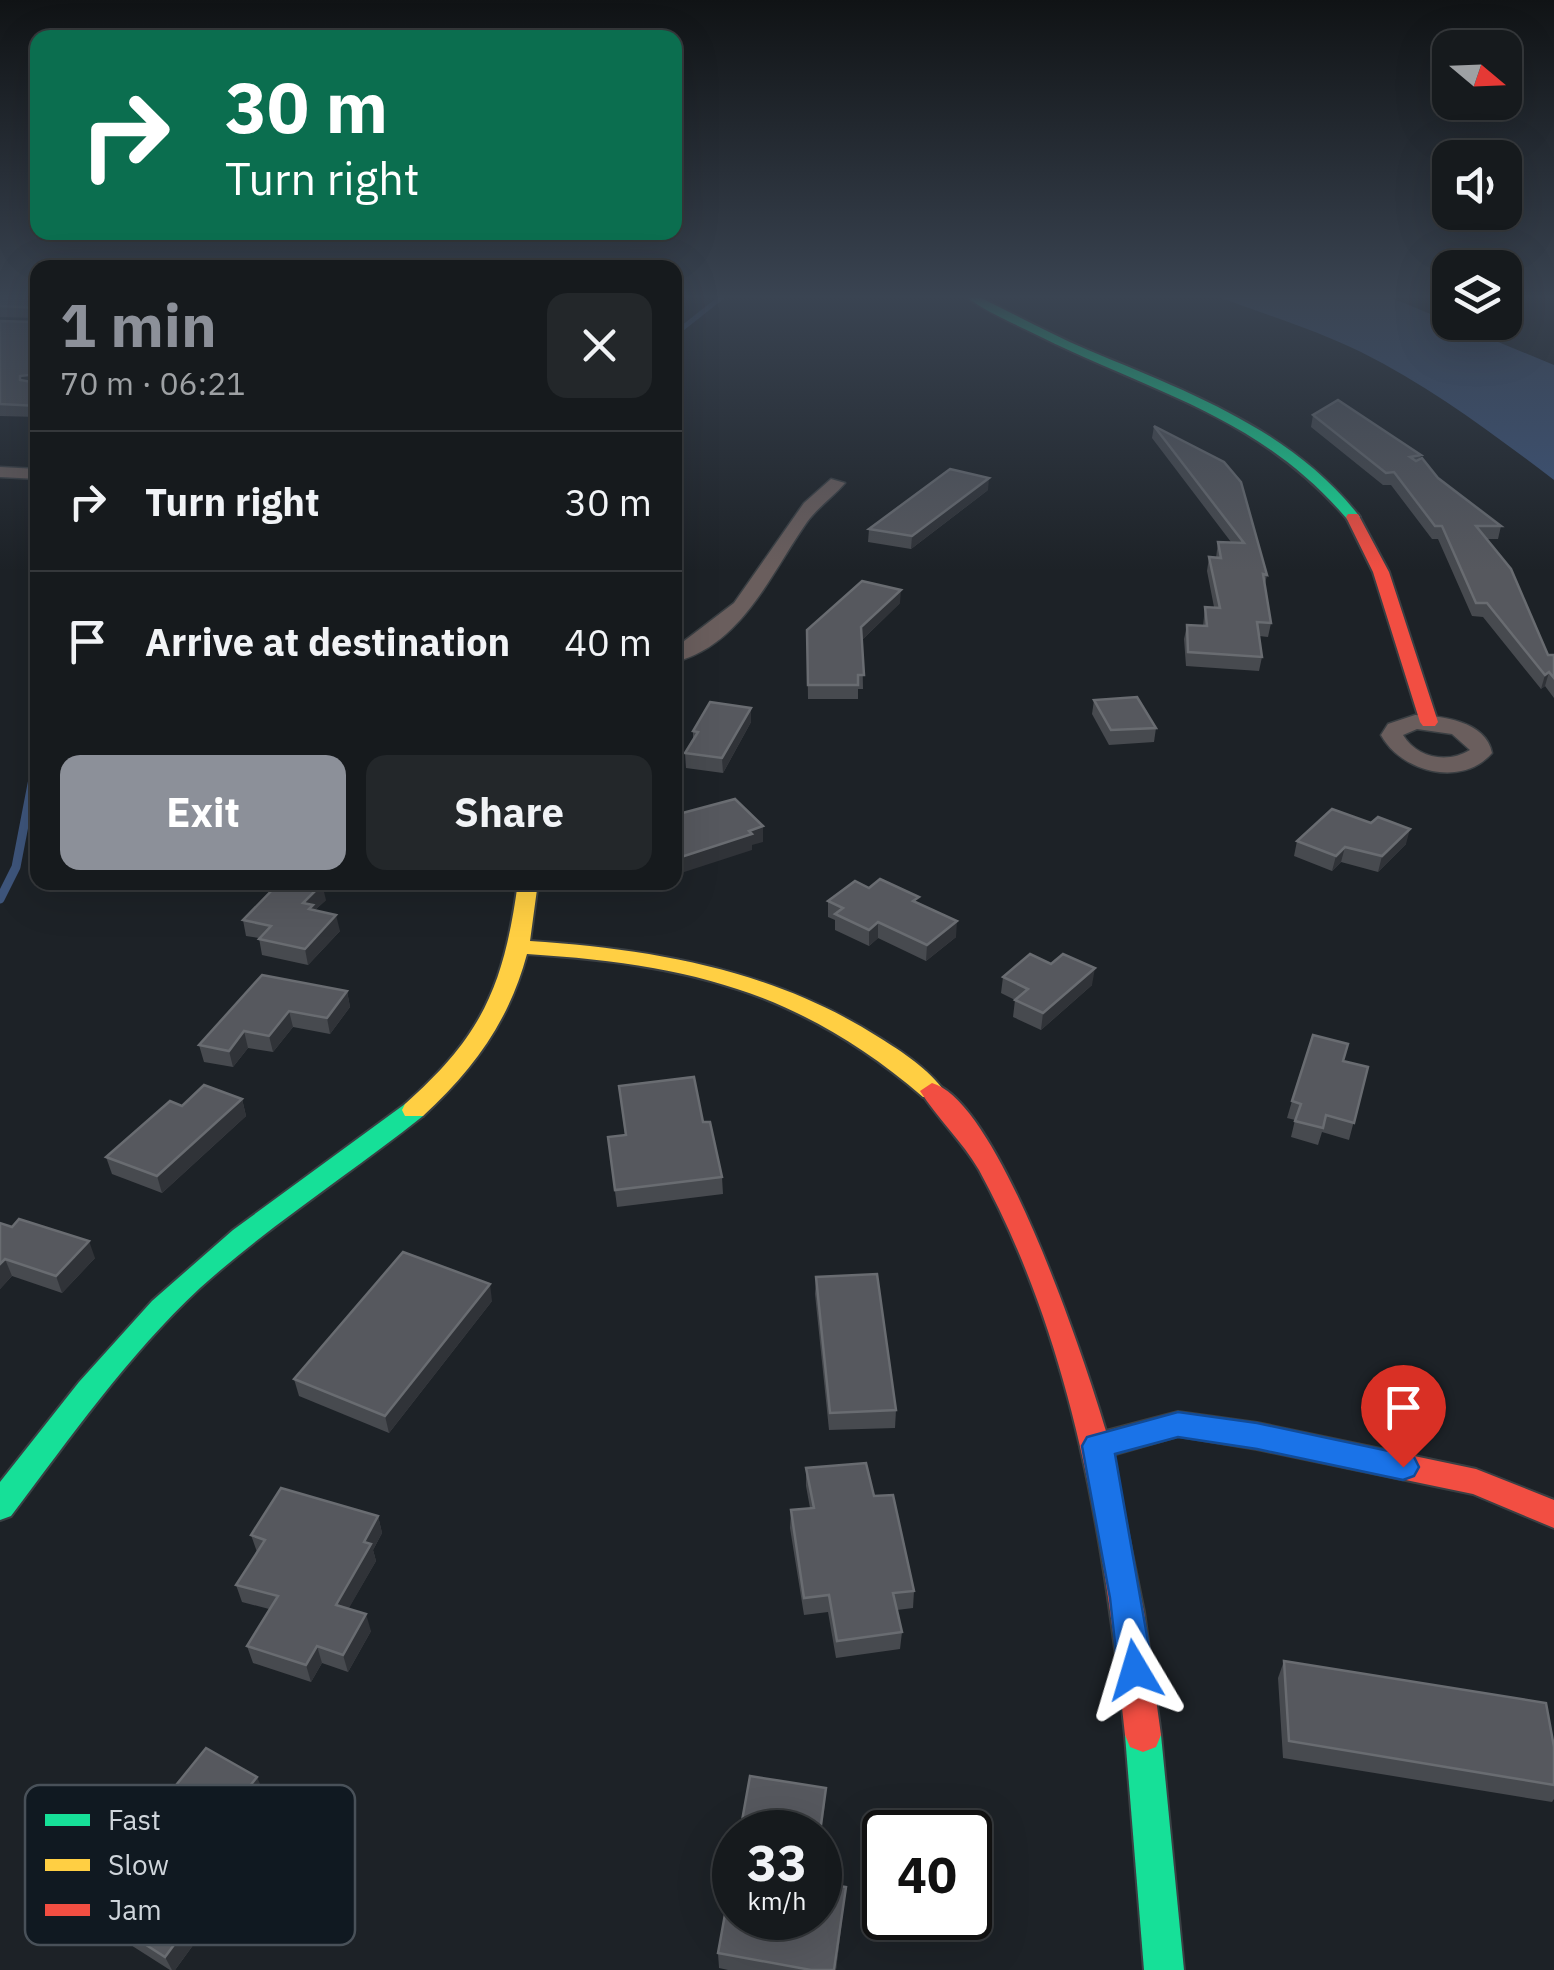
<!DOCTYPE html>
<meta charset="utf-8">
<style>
body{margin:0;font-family:"IBM Plex Sans",sans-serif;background:#23272a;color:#f1f3f6;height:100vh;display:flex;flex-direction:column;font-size:38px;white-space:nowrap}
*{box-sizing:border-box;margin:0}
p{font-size:32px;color:#9ea1a4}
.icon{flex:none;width:55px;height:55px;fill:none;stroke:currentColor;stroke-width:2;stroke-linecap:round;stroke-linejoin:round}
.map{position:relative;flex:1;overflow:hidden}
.drawer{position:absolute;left:30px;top:260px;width:652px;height:630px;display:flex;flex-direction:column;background:#161a1d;border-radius:20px;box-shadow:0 10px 40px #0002,0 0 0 2px #35383b}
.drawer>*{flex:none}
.banner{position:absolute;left:30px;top:30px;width:652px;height:210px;border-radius:20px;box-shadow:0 10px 40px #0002,0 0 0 2px #35383b;background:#0b6e4f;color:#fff;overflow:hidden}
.needle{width:65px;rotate:109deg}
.controls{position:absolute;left:1432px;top:30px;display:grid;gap:20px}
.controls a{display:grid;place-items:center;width:90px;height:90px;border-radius:20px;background:#161a1d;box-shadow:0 10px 40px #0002,0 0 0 2px #35383b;font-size:50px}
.speed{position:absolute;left:712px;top:1810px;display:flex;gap:20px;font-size:50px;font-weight:700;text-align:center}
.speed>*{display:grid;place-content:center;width:130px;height:130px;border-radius:50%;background:#161a1d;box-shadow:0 10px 40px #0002,0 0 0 2px #35383b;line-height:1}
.speed small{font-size:25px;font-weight:400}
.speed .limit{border:5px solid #111;border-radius:15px;background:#fff;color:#111}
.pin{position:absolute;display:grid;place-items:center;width:85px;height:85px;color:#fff;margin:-102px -42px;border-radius:50% 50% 50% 0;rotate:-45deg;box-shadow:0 0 10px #0007}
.pin .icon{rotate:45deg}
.me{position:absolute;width:110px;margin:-55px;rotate:353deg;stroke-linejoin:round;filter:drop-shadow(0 0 8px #0008)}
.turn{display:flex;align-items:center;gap:35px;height:210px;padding:0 30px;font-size:45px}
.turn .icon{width:130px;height:130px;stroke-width:2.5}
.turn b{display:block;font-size:70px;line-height:85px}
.round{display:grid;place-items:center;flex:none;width:105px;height:105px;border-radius:20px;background:#23272a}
.summary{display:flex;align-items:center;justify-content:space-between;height:170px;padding:0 30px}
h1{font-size:60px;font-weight:700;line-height:75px;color:#8c9099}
.cta{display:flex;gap:20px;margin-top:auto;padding:20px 30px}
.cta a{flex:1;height:115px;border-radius:20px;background:#8c9099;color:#fff;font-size:40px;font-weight:700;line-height:115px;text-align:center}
.cta a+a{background:#23272a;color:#f1f3f6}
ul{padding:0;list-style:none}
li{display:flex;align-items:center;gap:30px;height:140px;padding:0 30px;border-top:2px solid #35383b}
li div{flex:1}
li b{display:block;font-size:38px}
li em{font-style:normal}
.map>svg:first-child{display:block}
.water{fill:#3e557b}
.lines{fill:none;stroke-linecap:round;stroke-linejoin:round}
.stream-far1{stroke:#3e557b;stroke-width:5}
.stream{stroke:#3e557b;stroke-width:9}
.street-casing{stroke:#3a3f43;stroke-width:3}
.fast-casing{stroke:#3a3f43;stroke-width:4}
.slow-casing{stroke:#3a3f43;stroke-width:4}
.jam-casing{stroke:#3a3f43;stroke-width:4}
.street{fill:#6a5e5d;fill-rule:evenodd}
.fast{fill:#16e098;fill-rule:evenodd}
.slow{fill:#ffcf43;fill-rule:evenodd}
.jam{fill:#f24e42;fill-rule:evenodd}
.wall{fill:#474a4f}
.shaded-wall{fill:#303338}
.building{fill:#56585e;stroke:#696c71;stroke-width:2.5}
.route{fill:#1a73e8;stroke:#114b97;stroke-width:2.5}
.key{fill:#101921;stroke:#495159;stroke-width:2.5}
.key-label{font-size:28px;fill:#cfd5db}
</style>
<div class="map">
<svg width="1554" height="1970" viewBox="0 0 1554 1970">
<rect width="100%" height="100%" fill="#1d2227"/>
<!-- water -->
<path class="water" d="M1217,296H1387L1554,365V480C1492,433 1431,387 1361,352C1314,329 1265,315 1217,296Z"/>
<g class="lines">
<!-- stream-far1 -->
<polyline class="stream-far1" points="675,334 723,296"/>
<!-- stream -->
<polyline class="stream" points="0,899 16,867 38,753"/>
<defs>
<g id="street">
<polygon points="0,467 38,469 38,479 0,477"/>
<path d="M831,479L845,483C833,497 818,507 807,522C771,573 742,645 675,662V648L734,603L804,503Z"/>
<path d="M1415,715C1442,716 1486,721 1492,753C1462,788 1401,772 1381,735L1388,724ZM1417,729L1452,734L1470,750C1447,764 1417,758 1403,735Z"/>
</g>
<g id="fast">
<path d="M965,296H977C1014,314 1050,334 1088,350C1188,392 1291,429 1360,517L1348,520C1259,416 1156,394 1039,336C1015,324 986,312 965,296Z"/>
<path d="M414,1102L423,1104L426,1110L423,1116C350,1174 270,1225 200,1288C128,1355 71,1437 11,1516L0,1520V1482L79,1382L152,1301L233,1230L405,1104Z"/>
<polygon points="1143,1718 1156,1723 1161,1735 1184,1970 1144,1970 1125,1735 1130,1723"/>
</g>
<path id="slow" d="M518,882H538L530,941C653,949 774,970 880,1038C901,1051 930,1070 944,1091L941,1097H923C800,991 687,964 527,954C509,1021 474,1069 423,1116H405L402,1110L405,1104C483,1035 504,985 518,882Z"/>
<g id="jam">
<polygon points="1348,514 1358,514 1389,572 1438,722 1435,726 1423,726 1420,722 1373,572 1346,517"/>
<path d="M932,1083C1000,1102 1086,1364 1106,1431L1178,1412L1257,1423L1476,1469L1554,1500V1528L1473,1494L1257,1449L1178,1436L1112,1455L1144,1612L1161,1735L1156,1747L1143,1752L1130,1747L1125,1735C1105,1543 1073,1342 979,1170C962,1141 938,1119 920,1091Z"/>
</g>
</defs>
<!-- street casing -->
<use href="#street" class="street-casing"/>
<!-- fast casing -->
<use href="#fast" class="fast-casing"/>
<!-- slow casing -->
<use href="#slow" class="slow-casing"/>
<!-- jam casing -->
<use href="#jam" class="jam-casing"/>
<!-- street -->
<use href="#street" class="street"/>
<!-- fast -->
<use href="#fast" class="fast"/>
<!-- slow -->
<use href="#slow" class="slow"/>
<!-- jam -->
<use href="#jam" class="jam"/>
</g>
<!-- wall -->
<g class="wall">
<polygon points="0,296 38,296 38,318 0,317"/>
<polygon points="38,320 38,417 0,416 0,321 35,322"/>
<polygon points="1313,415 1421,455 1420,459 1438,478 1501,526 1498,539 1487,539 1548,655 1554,655 1554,698 1545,686 1541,689 1483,617 1472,616 1438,539 1432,539 1391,485 1383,485 1311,427"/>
<polygon points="1154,426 1224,462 1267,575 1265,584 1271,623 1268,637 1259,636 1262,657 1259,671 1186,666 1184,639 1187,625 1203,626 1205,607 1214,607 1207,571 1209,557 1216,558 1218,542 1231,542 1152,438"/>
<polygon points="988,490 911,549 868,542 869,529"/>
<polygon points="900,603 862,640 863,689 858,689 858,699 808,699 807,630"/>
<polygon points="1094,700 1156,728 1154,742 1109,745 1092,714"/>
<polygon points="751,708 751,722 723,773 686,768 685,753 693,740 693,731"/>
<polygon points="1297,841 1406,844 1378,872 1341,862 1332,871 1294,856"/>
<polygon points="869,888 919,904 956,937 926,961 878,938 869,946 835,930 835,920 828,917 828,901"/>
<polygon points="326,900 315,910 340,931 308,965 262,955 259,938 246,936 243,920"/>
<polygon points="262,975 347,991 350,1007 330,1034 293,1027 273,1052 248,1048 233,1067 204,1062 199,1045"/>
<polygon points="1003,977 1092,985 1041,1030 1013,1017 1015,1000 1001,993"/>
<polygon points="1344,1061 1368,1067 1349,1140 1322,1132 1318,1145 1291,1137 1295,1120 1287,1118 1292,1101"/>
<polygon points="619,1086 703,1122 722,1177 723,1194 617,1207 608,1137 625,1135"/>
<polygon points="242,1099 246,1116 162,1193 112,1174 106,1157 182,1106"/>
<polygon points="0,1223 95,1258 62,1293 12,1276 0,1289"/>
<polygon points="816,1277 896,1410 895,1428 829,1430 815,1294"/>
<polygon points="492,1301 389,1433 299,1396 294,1379"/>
<polygon points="806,1468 874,1496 914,1591 913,1608 897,1610 902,1632 900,1649 836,1658 828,1612 804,1615 790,1528 791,1510 810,1508 806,1486"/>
<polygon points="378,1516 382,1533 373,1550 376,1561 348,1609 371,1631 348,1672 322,1663 311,1682 253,1663 247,1646 269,1609 242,1602 236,1585 257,1552 251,1535"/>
<polygon points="1284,1661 1554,1747 1554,1799 1552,1802 1283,1758 1278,1678"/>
<polygon points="264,1793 231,1837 274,1863 330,1864 336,1880 299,1933 231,1893 175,1970 170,1970 90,1919 81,1903"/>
<polygon points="846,1887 836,1970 728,1970 719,1968 718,1953 735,1918"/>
</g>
<!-- shaded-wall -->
<g class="shaded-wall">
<polygon points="38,374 38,385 20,380 20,376"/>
<polygon points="989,478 988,490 911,549 912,536"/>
<polygon points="901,590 900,603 861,641 861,627"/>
<polygon points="1549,672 1545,686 1541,689 1545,675"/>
<polygon points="751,708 751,722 723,773 722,758"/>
<polygon points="763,826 763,842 752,845 752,850 675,875 675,859"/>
<polygon points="1410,829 1406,844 1378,872 1382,856"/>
<polygon points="1345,847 1341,862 1332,871 1336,856"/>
<polygon points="322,884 326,900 314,911 303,903"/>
<polygon points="336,915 340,931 308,965 305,949"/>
<polygon points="957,921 956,937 926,961 927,945"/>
<polygon points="878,922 878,938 869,946 869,930"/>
<polygon points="1095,968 1092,985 1041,1030 1043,1013"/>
<polygon points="347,991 350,1007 330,1034 327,1018"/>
<polygon points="289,1011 293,1027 273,1052 269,1036"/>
<polygon points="244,1031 248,1048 233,1067 229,1051"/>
<polygon points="242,1099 246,1116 162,1193 157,1176"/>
<polygon points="89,1241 95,1258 62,1293 56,1276"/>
<polygon points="5,1259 12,1276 0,1289 0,1264"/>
<polygon points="490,1284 492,1301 389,1433 385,1416"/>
<polygon points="378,1516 382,1533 373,1550 376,1561 341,1622 336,1605 364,1542"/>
<polygon points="366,1614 371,1631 348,1672 343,1655"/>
<polygon points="317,1646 322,1663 311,1682 306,1665"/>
<polygon points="257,1777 264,1793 224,1845 217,1828"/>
<polygon points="826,1788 825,1804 820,1842 820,1832"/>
<polygon points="330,1864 336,1880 299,1933 292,1918"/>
<polygon points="224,1877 231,1893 175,1970 172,1970 165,1957"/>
<polygon points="846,1887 836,1970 834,1970"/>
</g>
<!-- building -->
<g class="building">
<polygon points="0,296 38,296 38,308 0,306"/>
<polygon points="38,320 38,374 20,376 20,380 38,383 38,406 0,404 0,321 35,322"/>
<polygon points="1338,400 1421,455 1410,457 1416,461 1422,458 1438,478 1501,526 1476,526 1511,569 1548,655 1554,655 1554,678 1549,672 1545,675 1487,603 1476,603 1442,526 1435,526 1394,472 1386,473 1313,415"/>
<polygon points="1154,426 1224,462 1241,482 1267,575 1263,574 1271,623 1257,622 1262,657 1188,652 1187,625 1207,626 1205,607 1220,608 1209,557 1221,558 1218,542 1244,543"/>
<polygon points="950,469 989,478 912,536 869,529"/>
<polygon points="862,581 901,590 861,627 864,675 858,675 858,685 808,685 807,630"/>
<polygon points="1137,697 1156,728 1111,730 1094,700"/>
<polygon points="710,702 751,708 722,758 685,753 698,732 693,731"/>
<polygon points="735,799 763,826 749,831 752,834 675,859 675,815"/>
<polygon points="1332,809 1371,823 1378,817 1410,829 1382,856 1345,847 1336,856 1297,841"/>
<polygon points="880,879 919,897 913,901 957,921 927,945 878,922 869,930 835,914 843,908 828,901 855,881 869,888"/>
<polygon points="280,882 322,884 303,903 313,905 309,909 336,915 305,949 259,939 271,926 243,920"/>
<polygon points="1030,954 1051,964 1063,954 1095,968 1043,1013 1015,1000 1028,989 1003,977"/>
<polygon points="262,975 347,991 327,1018 289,1011 269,1036 244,1031 229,1051 199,1045"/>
<polygon points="1313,1035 1348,1044 1343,1061 1368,1067 1354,1123 1326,1115 1323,1128 1295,1121 1301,1104 1292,1101"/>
<polygon points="694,1077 703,1122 710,1122 722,1177 615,1190 608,1137 626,1135 619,1086"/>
<polygon points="204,1085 242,1099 157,1176 106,1157 170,1101 182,1106"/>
<polygon points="19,1219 89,1241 56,1276 5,1259 0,1264 0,1223 12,1227"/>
<polygon points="403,1252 490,1284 385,1416 294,1379"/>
<polygon points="877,1274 896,1410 830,1413 816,1277"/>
<polygon points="866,1463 874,1496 893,1495 914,1591 893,1593 902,1632 837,1641 829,1595 804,1598 791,1510 814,1508 806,1468"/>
<polygon points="281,1488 378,1516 364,1542 371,1544 336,1605 366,1614 343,1655 317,1646 306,1665 247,1646 278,1596 236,1585 265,1540 251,1535"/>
<polygon points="1284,1661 1546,1703 1554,1747 1554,1785 1289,1741"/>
<polygon points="206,1748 257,1777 217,1828 274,1863 290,1841 330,1864 292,1918 224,1877 165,1957 81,1903"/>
<polygon points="750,1776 826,1788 820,1832 740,1832"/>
<polygon points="735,1859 735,1918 820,1918 820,1883 846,1887 834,1970 811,1970 718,1953"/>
</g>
<!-- sky -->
<linearGradient id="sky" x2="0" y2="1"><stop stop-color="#101315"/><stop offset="0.52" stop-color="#3a4452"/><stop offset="1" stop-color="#3a4452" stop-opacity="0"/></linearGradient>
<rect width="1554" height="571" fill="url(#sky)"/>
<!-- route -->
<polygon class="route" points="1178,1412 1257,1423 1403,1454 1414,1457 1419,1467 1414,1476 1403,1480 1257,1449 1178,1437 1115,1454 1153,1670 1148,1682 1135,1687 1123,1682 1118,1670 1110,1598 1082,1446 1087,1437"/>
<!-- legend -->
<rect x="25" y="1785" width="330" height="160" rx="15" class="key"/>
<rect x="45" y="1814" width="45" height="12" fill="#16e098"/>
<rect x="45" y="1859" width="45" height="12" fill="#ffcf43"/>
<rect x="45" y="1904" width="45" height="12" fill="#f24e42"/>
<g class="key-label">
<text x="108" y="1830">Fast</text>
<text x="108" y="1875">Slow</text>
<text x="108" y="1920">Jam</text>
</g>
</svg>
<div class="controls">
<a><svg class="needle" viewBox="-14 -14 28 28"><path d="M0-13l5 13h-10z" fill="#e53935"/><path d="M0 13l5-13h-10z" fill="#9ea1a4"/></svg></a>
<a><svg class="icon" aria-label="sound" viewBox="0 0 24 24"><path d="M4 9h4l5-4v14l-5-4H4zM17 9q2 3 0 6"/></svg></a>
<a><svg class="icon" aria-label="layers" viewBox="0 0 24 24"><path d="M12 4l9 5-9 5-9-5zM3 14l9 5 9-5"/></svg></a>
</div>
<div class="speed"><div>33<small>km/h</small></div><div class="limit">40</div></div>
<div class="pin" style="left:1403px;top:1467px;background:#d93025"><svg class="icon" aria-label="arrive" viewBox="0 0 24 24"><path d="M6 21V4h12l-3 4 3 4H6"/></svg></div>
<svg class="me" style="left:1135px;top:1670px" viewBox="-20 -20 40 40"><path d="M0-17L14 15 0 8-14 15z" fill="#1a73e8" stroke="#fff" stroke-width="4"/></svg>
<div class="banner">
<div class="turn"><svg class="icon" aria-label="right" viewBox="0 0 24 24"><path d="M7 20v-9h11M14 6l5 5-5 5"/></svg><div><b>30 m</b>Turn right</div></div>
</div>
<section class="drawer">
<div class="summary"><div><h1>1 min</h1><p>70 m · 06:21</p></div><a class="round"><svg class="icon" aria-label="close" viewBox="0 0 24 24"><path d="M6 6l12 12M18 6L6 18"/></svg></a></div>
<ul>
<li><svg class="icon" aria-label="right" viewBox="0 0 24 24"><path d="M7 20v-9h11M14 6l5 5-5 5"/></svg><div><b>Turn right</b></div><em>30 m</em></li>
<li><svg class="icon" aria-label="arrive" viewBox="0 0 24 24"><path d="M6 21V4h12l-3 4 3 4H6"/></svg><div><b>Arrive at destination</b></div><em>40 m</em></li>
</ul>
<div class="cta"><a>Exit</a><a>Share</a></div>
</section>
</div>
